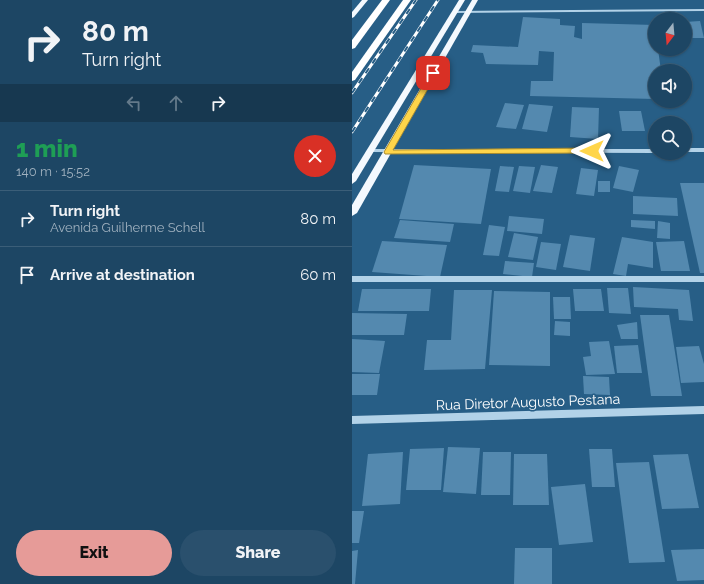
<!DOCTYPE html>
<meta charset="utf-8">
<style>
body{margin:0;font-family:Raleway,sans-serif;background:#2a506d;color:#f1f3f6;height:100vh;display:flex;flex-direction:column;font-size:15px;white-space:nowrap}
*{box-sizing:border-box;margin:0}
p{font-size:13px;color:#a0b1bf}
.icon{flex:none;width:22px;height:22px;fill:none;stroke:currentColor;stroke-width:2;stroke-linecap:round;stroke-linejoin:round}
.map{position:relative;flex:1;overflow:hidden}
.drawer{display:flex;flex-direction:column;background:#1d4664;width:352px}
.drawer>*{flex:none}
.guide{background:#1d4664;color:#f1f3f6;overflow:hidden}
.needle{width:26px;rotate:196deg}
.tools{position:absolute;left:296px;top:12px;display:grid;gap:8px}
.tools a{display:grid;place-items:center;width:44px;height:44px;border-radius:50%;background:#1d4664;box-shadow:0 1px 3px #0004,0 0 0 1px #3b5e78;font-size:20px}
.pin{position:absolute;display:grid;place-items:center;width:34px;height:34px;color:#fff;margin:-17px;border-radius:8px;box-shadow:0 2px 6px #0006}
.me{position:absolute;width:44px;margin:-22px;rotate:270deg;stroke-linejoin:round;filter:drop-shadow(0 0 3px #0008)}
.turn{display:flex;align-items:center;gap:14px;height:84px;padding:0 16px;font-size:18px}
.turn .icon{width:52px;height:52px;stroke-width:2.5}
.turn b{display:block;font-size:28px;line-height:34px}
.lanes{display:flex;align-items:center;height:38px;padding:0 16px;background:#0003;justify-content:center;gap:20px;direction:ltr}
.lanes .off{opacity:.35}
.round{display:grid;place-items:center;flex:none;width:42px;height:42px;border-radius:21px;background:#2a506d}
.head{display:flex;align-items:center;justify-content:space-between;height:68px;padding:0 16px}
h1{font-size:24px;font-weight:800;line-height:30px;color:#1e9e55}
.action{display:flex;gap:8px;margin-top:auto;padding:8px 16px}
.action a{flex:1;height:46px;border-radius:24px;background:#e69b98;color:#111;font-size:16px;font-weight:800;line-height:46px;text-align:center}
.action a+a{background:#2a506d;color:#f1f3f6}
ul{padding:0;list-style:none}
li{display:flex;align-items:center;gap:12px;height:56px;padding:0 16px;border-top:1px solid #3b5e78}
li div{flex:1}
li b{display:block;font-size:15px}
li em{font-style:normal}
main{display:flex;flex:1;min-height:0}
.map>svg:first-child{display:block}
.building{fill:#5489af}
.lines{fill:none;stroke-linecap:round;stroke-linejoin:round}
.minor{fill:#b2d2e8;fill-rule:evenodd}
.major{fill:#f4f9fe;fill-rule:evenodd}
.highway{fill:#fff;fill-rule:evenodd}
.rail-casing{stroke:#fff;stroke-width:3}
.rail{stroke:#275e86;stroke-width:2;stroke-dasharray:6;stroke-linecap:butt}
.route{fill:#ffd54a;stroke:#a68a30}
.labels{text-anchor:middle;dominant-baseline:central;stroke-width:3;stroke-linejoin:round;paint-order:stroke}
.street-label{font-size:14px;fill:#fff;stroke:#275e86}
</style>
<main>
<section class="drawer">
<div class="guide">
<div class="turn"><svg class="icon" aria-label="right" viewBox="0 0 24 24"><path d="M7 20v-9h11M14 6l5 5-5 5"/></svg><div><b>80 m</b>Turn right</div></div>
<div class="lanes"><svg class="icon off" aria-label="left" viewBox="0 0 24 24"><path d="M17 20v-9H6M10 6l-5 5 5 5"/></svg><svg class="icon off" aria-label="ahead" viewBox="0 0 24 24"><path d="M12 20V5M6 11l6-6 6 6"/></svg><svg class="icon" aria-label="right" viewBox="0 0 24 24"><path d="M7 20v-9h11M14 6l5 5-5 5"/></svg></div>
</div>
<div class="head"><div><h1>1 min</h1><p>140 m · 15:52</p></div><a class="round" style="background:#d93025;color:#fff"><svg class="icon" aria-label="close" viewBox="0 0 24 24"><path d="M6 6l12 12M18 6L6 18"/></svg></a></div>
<ul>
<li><svg class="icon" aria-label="right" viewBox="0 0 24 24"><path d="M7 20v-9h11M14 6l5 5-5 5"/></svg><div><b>Turn right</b><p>Avenida Guilherme Schell</p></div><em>80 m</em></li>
<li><svg class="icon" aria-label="arrive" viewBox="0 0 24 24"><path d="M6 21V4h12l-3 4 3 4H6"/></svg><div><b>Arrive at destination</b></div><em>60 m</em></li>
</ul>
<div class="action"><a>Exit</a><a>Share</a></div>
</section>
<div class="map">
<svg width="352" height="584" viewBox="0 0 352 584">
<rect width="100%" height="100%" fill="#275e86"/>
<!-- building -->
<g class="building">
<polygon points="171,17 208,19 208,25 223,26 222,37 230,39 230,23 303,25 303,49 306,49 309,71 303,71 303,99 178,96 179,81 201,81 202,52 187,51 186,65 134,64 131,53 119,52 121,45 166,47"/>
<polygon points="348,21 352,38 333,38 333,22"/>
<polygon points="153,103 172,105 164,129 144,127"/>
<polygon points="177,104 201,106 195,132 170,129"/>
<polygon points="220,107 247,108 246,139 218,137"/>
<polygon points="267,111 289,111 293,131 270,131"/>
<polygon points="62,165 139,169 129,224 47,219"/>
<polygon points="189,165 206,167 200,193 181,191"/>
<polygon points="148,166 162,167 157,192 143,191"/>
<polygon points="167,166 183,167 178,193 161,191"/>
<polygon points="267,166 287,170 281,192 261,188"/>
<polygon points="229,168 246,170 242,196 224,194"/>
<rect x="246" y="181" width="12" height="11"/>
<polygon points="328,183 352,183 352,273 348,273"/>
<polygon points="281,196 325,198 326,216 281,214"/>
<polygon points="157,216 192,219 190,234 155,231"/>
<polygon points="48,220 102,224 98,242 42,238"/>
<polygon points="279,220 303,221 303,229 279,227"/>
<polygon points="306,221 318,223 318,239 305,238"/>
<polygon points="137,225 153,227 147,256 131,255"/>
<polygon points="162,233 186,237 181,260 156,257"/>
<polygon points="218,235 243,238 238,271 211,267"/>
<polygon points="270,237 301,242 301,268 276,264 274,276 261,274"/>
<polygon points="30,241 95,245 88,277 20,272"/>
<polygon points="332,241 338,271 309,271 304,242"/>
<polygon points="189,242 209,244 204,270 184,267"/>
<polygon points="153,261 182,263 180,277 151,274"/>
<polygon points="281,287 337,290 341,321 327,320 326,309 282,307"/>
<polygon points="255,288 276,288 279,314 257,313"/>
<polygon points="10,289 79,289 77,311 6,311"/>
<polygon points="221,289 249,289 252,311 223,311"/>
<polygon points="102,290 140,290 133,369 72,370 75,340 99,340"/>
<polygon points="142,291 198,292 198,366 137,365"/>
<polygon points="201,297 218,297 219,319 202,319"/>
<polygon points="0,313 55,314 52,335 0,335"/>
<polygon points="288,315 317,315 330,396 299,396"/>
<polygon points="203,321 218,322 218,336 202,335"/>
<polygon points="285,322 286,339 269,339 265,325"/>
<polygon points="0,339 33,341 27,373 0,372"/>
<polygon points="257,341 263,374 234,375 231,357 239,356 237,342"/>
<polygon points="286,345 290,373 265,373 262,346"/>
<polygon points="347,346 352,364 352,382 329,383 324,347"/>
<polygon points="0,374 28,374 25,395 0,395"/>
<polygon points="231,376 257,377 258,395 232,394"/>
<polygon points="96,447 128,448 124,494 91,492"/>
<polygon points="92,448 89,490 54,490 58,449"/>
<polygon points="237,449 260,449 263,487 240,487"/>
<polygon points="51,452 48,504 10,506 16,454"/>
<polygon points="131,452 159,452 158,495 129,495"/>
<polygon points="162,454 195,454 197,505 161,505"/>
<polygon points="336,454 347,508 310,509 301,455"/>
<polygon points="297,462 313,562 277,563 264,463"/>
<polygon points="233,484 241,542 207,545 199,487"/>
<polygon points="0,511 12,511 7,543 0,543"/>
<polygon points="163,548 200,548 200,584 162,584"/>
<polygon points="352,549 352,580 325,581 319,550"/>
<polygon points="6,550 3,584 0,584 0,551"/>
</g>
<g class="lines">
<!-- minor -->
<g class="minor">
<polygon points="352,9 352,11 103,13 101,12 103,11"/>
<rect x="333" y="148" width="19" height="4"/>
<polygon points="18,149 303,149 303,153 16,152 15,151"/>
<rect x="0" y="276" width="352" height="6"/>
<polygon points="352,406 352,414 0,424 0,416"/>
</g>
<!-- major -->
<g class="major">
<polygon points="10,0 16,0 2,17 0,18 0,12"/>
<polygon points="107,0 113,0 4,181 0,184 0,174"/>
<polygon points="120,0 126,0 5,213 0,216 0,205"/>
</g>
<!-- highway -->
<g class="highway">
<polygon points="30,0 38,0 3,48 0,49 0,40"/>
<polygon points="51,0 59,0 3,80 0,81 0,72"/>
</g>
<defs>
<g id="rail">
<polyline points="0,93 64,0"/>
<polyline points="0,132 86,0"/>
</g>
</defs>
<!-- rail casing -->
<use href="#rail" class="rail-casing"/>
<!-- rail -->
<use href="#rail" class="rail"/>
</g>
<!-- route -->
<polygon class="route" points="81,71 85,73 41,150 240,148 244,151 240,153 33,154 32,152 78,73"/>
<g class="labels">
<!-- street labels -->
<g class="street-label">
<text transform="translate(176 402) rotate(-2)">Rua Diretor Augusto Pestana</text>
</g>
</g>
</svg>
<div class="tools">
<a><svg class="needle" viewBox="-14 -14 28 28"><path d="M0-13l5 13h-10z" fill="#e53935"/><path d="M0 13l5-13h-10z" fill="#a0b1bf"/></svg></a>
<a><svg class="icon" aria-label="sound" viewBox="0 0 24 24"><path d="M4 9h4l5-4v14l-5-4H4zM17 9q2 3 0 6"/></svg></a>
<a><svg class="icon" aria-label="search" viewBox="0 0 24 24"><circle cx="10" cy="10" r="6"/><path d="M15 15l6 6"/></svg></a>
</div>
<div class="pin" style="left:81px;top:73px;background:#d93025"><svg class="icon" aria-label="arrive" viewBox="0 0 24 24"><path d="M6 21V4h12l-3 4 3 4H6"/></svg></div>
<svg class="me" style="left:240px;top:151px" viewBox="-20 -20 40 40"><path d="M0-17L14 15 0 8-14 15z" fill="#ffd54a" stroke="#fff" stroke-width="4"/></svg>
</div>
</main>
